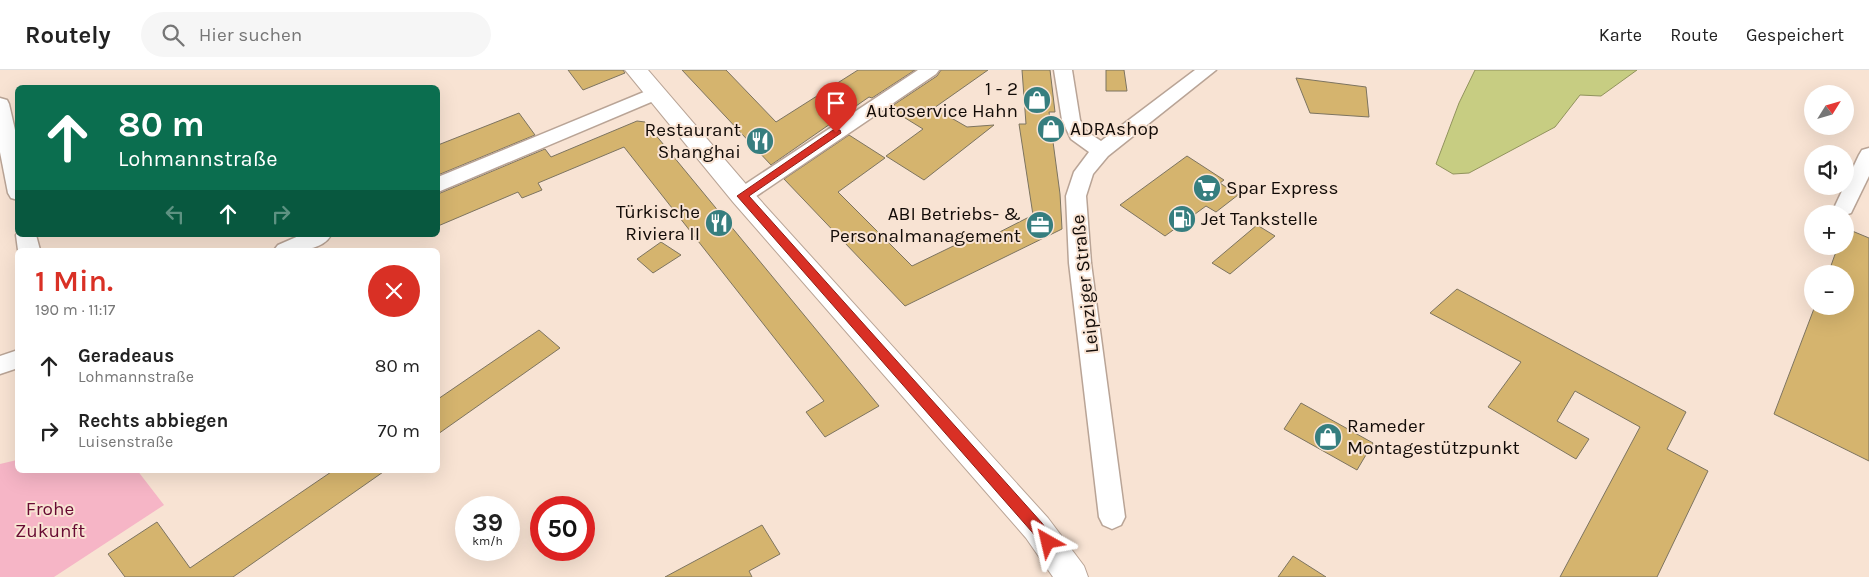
<!DOCTYPE html>
<html lang="de">
<meta charset="utf-8">
<style>
body{margin:0;font-family:Karla,sans-serif;background:#f6f6f6;color:#222;height:100vh;display:flex;flex-direction:column;font-size:19px;white-space:nowrap}
*{box-sizing:border-box;margin:0}
p{font-size:16px;color:#767676}
.icon{flex:none;width:28px;height:28px;fill:none;stroke:currentColor;stroke-width:2;stroke-linecap:round;stroke-linejoin:round}
.map{position:relative;flex:1;overflow:hidden}
.side{position:absolute;left:15px;top:178px;width:425px;height:225px;display:flex;flex-direction:column;background:#fff;border-radius:8px;box-shadow:0 5px 20px #0002}
.side>*{flex:none}
.top-card{position:absolute;left:15px;top:15px;width:425px;height:152px;border-radius:8px;box-shadow:0 5px 20px #0002;background:#0b6e4f;color:#fff;overflow:hidden}
.needle{width:32px;rotate:53deg}
.tools{position:absolute;left:1804px;top:15px;display:grid;gap:10px}
.tools a{display:grid;place-items:center;width:50px;height:50px;border-radius:50%;background:#fff;box-shadow:0 5px 20px #0002;font-size:25px}
.speed{position:absolute;left:455px;top:426px;display:flex;gap:10px;font-size:25px;font-weight:700;text-align:center}
.speed>*{display:grid;place-content:center;width:65px;height:65px;border-radius:50%;background:#fff;box-shadow:0 5px 20px #0002;line-height:1}
.speed small{font-size:12px;font-weight:400}
.speed .limit{border:8px solid #d22;background:#fff;color:#111}
.pin{position:absolute;display:grid;place-items:center;width:42px;height:42px;color:#fff;margin:-51px -21px;border-radius:50% 50% 50% 0;rotate:-45deg;box-shadow:0 0 5px #0007}
.pin .icon{rotate:45deg}
.me{position:absolute;width:55px;margin:-28px;rotate:323deg;stroke-linejoin:round;filter:drop-shadow(0 0 4px #0008)}
.turn{display:flex;align-items:center;gap:18px;height:105px;padding:0 20px;font-size:22px}
.turn .icon{width:65px;height:65px;stroke-width:2.5}
.turn b{display:block;font-size:35px;line-height:42px}
.lanes{display:flex;align-items:center;height:48px;padding:0 20px;background:#0003;justify-content:center;gap:25px;direction:ltr}
.lanes .off{opacity:.35}
.round{display:grid;place-items:center;flex:none;width:52px;height:52px;border-radius:26px;background:#f6f6f6}
.overview{display:flex;align-items:center;justify-content:space-between;height:85px;padding:0 20px}
h1{font-size:30px;font-weight:600;line-height:38px;color:#d93025}
ul{padding:0;list-style:none}
li{display:flex;align-items:center;gap:15px;height:65px;padding:0 20px}
li div{flex:1}
li b{display:block;font-size:19px}
li em{font-style:normal}
header{display:flex;align-items:center;gap:30px;box-sizing:border-box;height:70px;padding:0 25px;background:#fff;border-bottom:1px solid #e0e0e0}
header strong{font-size:24px}
nav{display:flex;gap:28px;margin-inline-start:auto;font-size:18px}
.search{width:350px;height:45px;background:#f6f6f6;display:flex;align-items:center;gap:12px;box-sizing:border-box;padding:0 18px;border-radius:28px;color:#767676;font-size:19px}
.map>svg:first-child{display:block}
.green{fill:#f6b5c6}
.water{fill:#c7cd82;stroke:#91935d}
.building{fill:#d5b46e;stroke:#7d7460}
.lines{fill:none;stroke-linecap:round;stroke-linejoin:round}
.minor-casing{stroke:#b9a496;stroke-width:3}
.secondary-casing{stroke:#b9a496;stroke-width:2}
.minor{fill:#fff;fill-rule:evenodd}
.secondary{fill:#fff;fill-rule:evenodd}
.route{fill:#d93025;stroke:#8d1f18}
.labels{text-anchor:middle;dominant-baseline:central;stroke-width:4;stroke-linejoin:round;paint-order:stroke}
.poi-label{font-size:19px;fill:#120b07;stroke:#f8e3d3;text-anchor:end}
.street-label{font-size:19px;fill:#120b07;stroke:#f8e3d3}
.park-label{font-size:19px;fill:#670a32;stroke:#f8e3d3}
</style>
<header>
<strong>Routely</strong>
<div class="search"><svg class="icon" aria-label="search" viewBox="0 0 24 24"><circle cx="10" cy="10" r="6"/><path d="M15 15l6 6"/></svg>Hier suchen</div>
<nav><a>Karte</a><a>Route</a><a>Gespeichert</a></nav>
</header>
<div class="map">
<svg width="1869" height="507" viewBox="0 0 1869 507">
<rect width="100%" height="100%" fill="#f8e3d3"/>
<!-- green -->
<polygon class="green" points="17,390 18,400 137,400 164,435 54,507 0,507 0,394"/>
<!-- water -->
<polygon class="water" points="1475,0 1637,0 1601,26 1580,25 1555,57 1469,103 1453,104 1436,94 1459,33"/>
<!-- building -->
<g class="building">
<polygon points="568,0 623,0 625,3 583,20"/>
<polygon points="682,0 726,0 776,52 858,0 915,0 872,28 869,27 771,95"/>
<polygon points="941,0 988,0 934,38 967,57 994,55 924,110 886,86 923,59 889,38 937,6"/>
<polygon points="1022,0 1050,0 1055,42 1049,42 1060,124 1062,159 905,236 784,109 849,65 885,88 838,122 912,196 976,165 982,171 1033,145 1019,54 1026,54"/>
<polygon points="1106,0 1124,0 1127,21 1106,21"/>
<polygon points="1296,8 1366,17 1369,47 1310,43"/>
<polygon points="519,43 535,65 438,105 438,75"/>
<polygon points="637,51 645,52 879,336 825,367 806,342 824,331 624,77 538,113 542,120 522,128 518,122 438,156 438,124 545,79 551,87"/>
<polygon points="1187,86 1224,110 1220,113 1238,125 1216,142 1206,136 1165,166 1120,135"/>
<polygon points="1257,155 1275,166 1230,204 1212,193"/>
<polygon points="1845,158 1869,168 1869,391 1774,344 1815,236 1845,236 1845,204 1828,204 1838,176 1845,176"/>
<polygon points="661,172 681,185 653,203 637,189"/>
<polygon points="1457,219 1686,342 1667,379 1708,401 1657,507 1560,507 1640,357 1575,321 1557,351 1589,369 1576,389 1488,337 1521,292 1430,243"/>
<polygon points="539,260 560,278 438,364 438,329"/>
<polygon points="1301,333 1373,373 1357,400 1284,359"/>
<polygon points="334,400 386,400 233,507 125,507 108,484 157,452 190,498"/>
<polygon points="762,455 780,484 749,501 752,507 665,507"/>
<polygon points="1293,486 1326,507 1278,507"/>
</g>
<g class="lines">
<defs>
<g id="minor">
<polygon points="918,0 939,0 936,4 749,131 742,133 735,131 732,126 735,121"/>
<polygon points="1054,0 1072,0 1080,50 1086,61 1101,71 1195,0 1216,0 1108,86 1093,104 1086,126 1091,193 1125,447 1121,455 1112,459 1103,455 1099,447 1069,193 1066,126 1074,102 1089,82 1071,69 1062,50"/>
<polygon points="656,17 663,19 665,23 663,27 438,122 438,107"/>
<polygon points="0,28 7,30 9,34 18,73 18,130 11,128 8,123 0,82"/>
<polygon points="1869,78 1869,106 1851,143 1845,145 1837,143 1834,138 1859,85 1862,80"/>
<polygon points="18,162 18,165 36,165 40,180 18,180 16,165"/>
<path d="M301,165H331C321,183 292,180 274,180L278,175Z"/>
<polygon points="18,280 18,298 0,304 0,286"/>
</g>
<polygon id="secondary" points="625,0 648,0 751,120 1048,448 1084,496 1088,507 1053,507 1026,468 733,132"/>
</defs>
<!-- minor casing -->
<use href="#minor" class="minor-casing"/>
<!-- secondary casing -->
<use href="#secondary" class="secondary-casing"/>
<!-- minor -->
<use href="#minor" class="minor"/>
<!-- secondary -->
<use href="#secondary" class="secondary"/>
</g>
<!-- route -->
<polygon class="route" points="833,60 840,60 841,63 749,126 1042,453 1055,472 1053,477 1048,479 1043,477 1032,462 737,126"/>
<!-- icons -->
<defs>
<symbol id="shop-disc" viewBox="-11 -11 22 22"><circle r="9.5" fill="#367e7f" stroke="#f8e3d3"/><path d="M-5-2.5h2.3a2.7 3.5 0 0 1 5.4 0H5L5.5 6h-11ZM-1.5-2.5h3a1.5 2.3 0 0 0-3 0Z" fill="#fff"/></symbol>
<symbol id="restaurant-disc" viewBox="-11 -11 22 22"><circle r="9.5" fill="#367e7f" stroke="#f8e3d3"/><path d="M-5-6h1v4h1v-4h1v4h1v-4h1v5L-1.5 .5V6h-2V.5L-5-1ZM5-6V6H3V1.5H1.5Q1.5-4 5-6Z" fill="#fff"/></symbol>
<symbol id="supermarket-disc" viewBox="-11 -11 22 22"><circle r="9.5" fill="#367e7f" stroke="#f8e3d3"/><path d="M-6-5.5h2.5l.6 2H6L4.5 2H-2.5L-4.4-4H-6ZM-1.5 3.2a1.3 1.3 0 1 0 .1 0ZM3 3.2a1.3 1.3 0 1 0 .1 0Z" fill="#fff"/></symbol>
<symbol id="fuel-disc" viewBox="-11 -11 22 22"><circle r="9.5" fill="#367e7f" stroke="#f8e3d3"/><path d="M-5.5-6h7V0h2V4h1.3V-2.5L3-4.5l.8-.8L6-3V5H2.5V1h-1V6h-7ZM-4.2-4.7v3.2H.2V-4.7Z" fill="#fff"/></symbol>
<symbol id="office-disc" viewBox="-11 -11 22 22"><circle r="9.5" fill="#367e7f" stroke="#f8e3d3"/><path d="M-6-3h4V-5.5h4V-3h4V5H-6ZM-1-4.5V-3h2v-1.5ZM-6 0V1H6V0Z" fill="#fff"/></symbol>
</defs>
<g fill-rule="evenodd">
<use href="#shop-disc" x="1021" y="14" width="32" height="32"/>
<use href="#shop-disc" x="1035" y="43" width="32" height="32"/>
<use href="#restaurant-disc" x="744" y="55" width="32" height="32"/>
<use href="#supermarket-disc" x="1191" y="102" width="32" height="32"/>
<use href="#fuel-disc" x="1166" y="133" width="32" height="32"/>
<use href="#restaurant-disc" x="703" y="137" width="32" height="32"/>
<use href="#office-disc" x="1024" y="139" width="32" height="32"/>
<use href="#shop-disc" x="1312" y="351" width="32" height="32"/>
</g>
<g class="labels">
<!-- poi labels -->
<g class="poi-label">
<text x="1018" y="19">1 - 2<tspan x="1018" dy="22">Autoservice Hahn</tspan></text>
<text x="1070" y="59" text-anchor="start">ADRAshop</text>
<text x="741" y="60">Restaurant<tspan x="741" dy="22">Shanghai</tspan></text>
<text x="1226" y="118" text-anchor="start">Spar Express</text>
<text x="700" y="142">Türkische<tspan x="700" dy="22">Riviera II</tspan></text>
<text x="1021" y="144">ABI Betriebs- &amp;<tspan x="1021" dy="22">Personalmanagement</tspan></text>
<text x="1201" y="149" text-anchor="start">Jet Tankstelle</text>
<text x="1347" y="356" text-anchor="start">Rameder<tspan x="1347" dy="22">Montagestützpunkt</tspan></text>
</g>
<!-- street labels -->
<g class="street-label">
<text transform="translate(1085 214) rotate(-96)">Leipziger Straße</text>
</g>
<!-- park labels -->
<g class="park-label">
<text x="50" y="439">Frohe<tspan x="50" dy="22">Zukunft</tspan></text>
</g>
</g>
</svg>
<div class="tools">
<a><svg class="needle" viewBox="-14 -14 28 28"><path d="M0-13l5 13h-10z" fill="#e53935"/><path d="M0 13l5-13h-10z" fill="#767676"/></svg></a>
<a><svg class="icon" aria-label="sound" viewBox="0 0 24 24"><path d="M4 9h4l5-4v14l-5-4H4zM17 9q2 3 0 6"/></svg></a>
<a>+</a>
<a>−</a>
</div>
<div class="speed"><div>39<small>km/h</small></div><div class="limit">50</div></div>
<div class="pin" style="left:836px;top:63px;background:#d93025"><svg class="icon" aria-label="arrive" viewBox="0 0 24 24"><path d="M6 21V4h12l-3 4 3 4H6"/></svg></div>
<svg class="me" style="left:1048px;top:472px" viewBox="-20 -20 40 40"><path d="M0-17L14 15 0 8-14 15z" fill="#d93025" stroke="#fff" stroke-width="4"/></svg>
<div class="top-card">
<div class="turn"><svg class="icon" aria-label="ahead" viewBox="0 0 24 24"><path d="M12 20V5M6 11l6-6 6 6"/></svg><div><b>80 m</b>Lohmannstraße</div></div>
<div class="lanes"><svg class="icon off" aria-label="left" viewBox="0 0 24 24"><path d="M17 20v-9H6M10 6l-5 5 5 5"/></svg><svg class="icon" aria-label="ahead" viewBox="0 0 24 24"><path d="M12 20V5M6 11l6-6 6 6"/></svg><svg class="icon off" aria-label="right" viewBox="0 0 24 24"><path d="M7 20v-9h11M14 6l5 5-5 5"/></svg></div>
</div>
<section class="side">
<div class="overview"><div><h1>1 Min.</h1><p>190 m · 11:17</p></div><a class="round" style="background:#d93025;color:#fff"><svg class="icon" aria-label="close" viewBox="0 0 24 24"><path d="M6 6l12 12M18 6L6 18"/></svg></a></div>
<ul>
<li><svg class="icon" aria-label="ahead" viewBox="0 0 24 24"><path d="M12 20V5M6 11l6-6 6 6"/></svg><div><b>Geradeaus</b><p>Lohmannstraße</p></div><em>80 m</em></li>
<li><svg class="icon" aria-label="right" viewBox="0 0 24 24"><path d="M7 20v-9h11M14 6l5 5-5 5"/></svg><div><b>Rechts abbiegen</b><p>Luisenstraße</p></div><em>70 m</em></li>
</ul>
</section>
</div>
